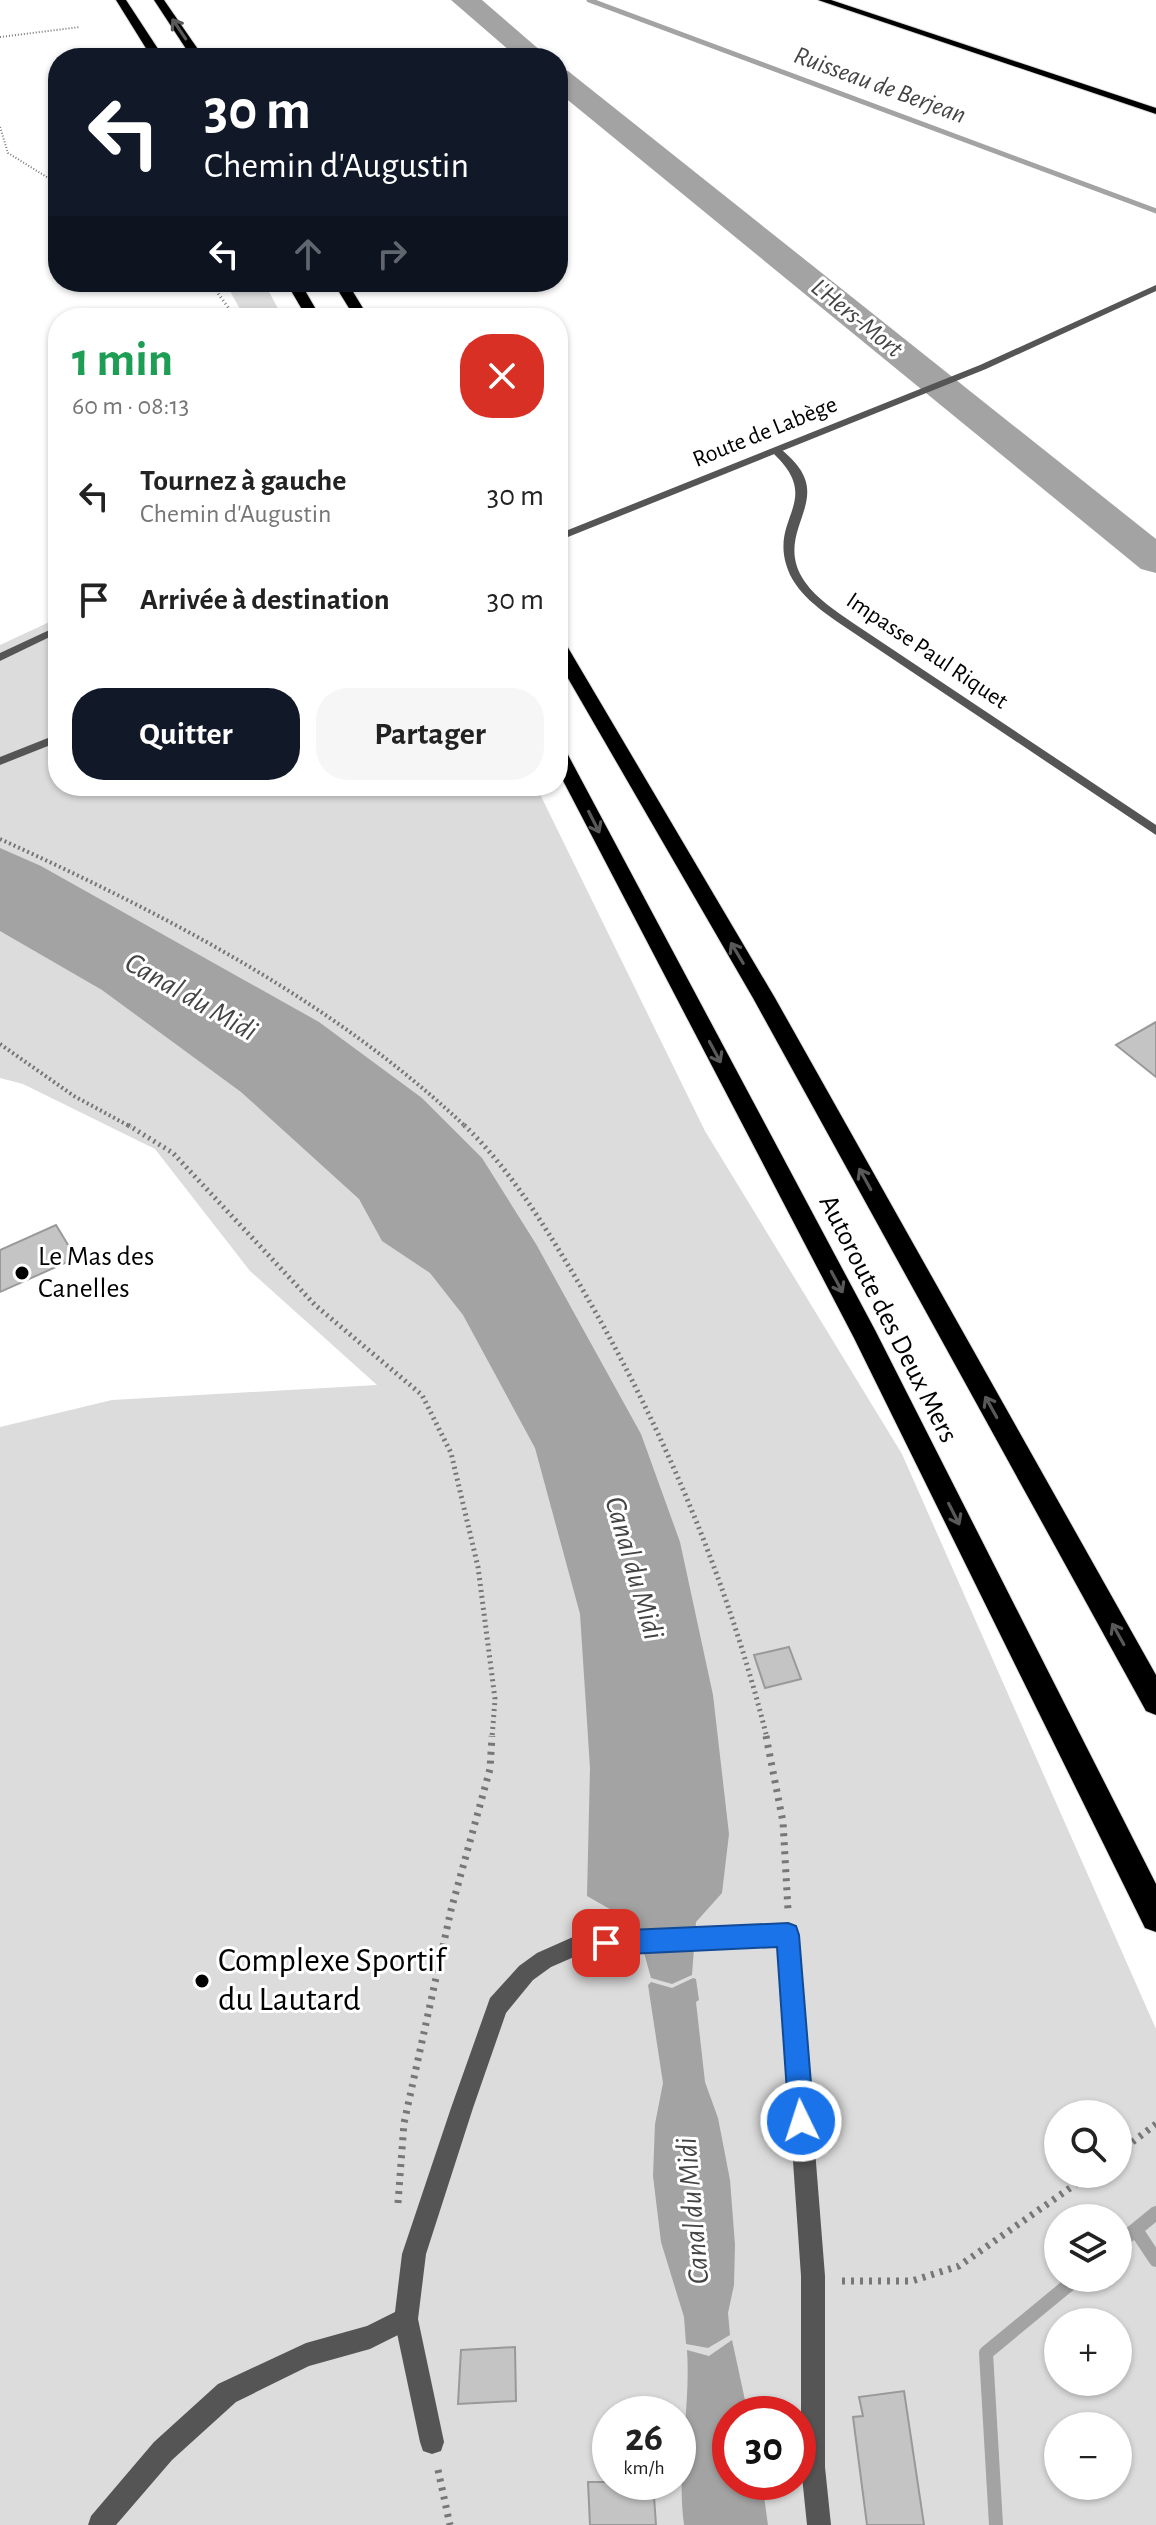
<!DOCTYPE html>
<html lang="fr">
<meta charset="utf-8">
<style>
body{margin:0;font-family:"Alegreya Sans",sans-serif;background:#f6f6f6;color:#222;height:100vh;display:flex;flex-direction:column;font-size:30px;white-space:nowrap}
*{box-sizing:border-box;margin:0}
p{font-size:26px;color:#767676}
.icon{flex:none;width:44px;height:44px;fill:none;stroke:currentColor;stroke-width:2;stroke-linecap:round;stroke-linejoin:round}
.map{position:relative;flex:1;overflow:hidden}
.panel{position:absolute;left:48px;top:308px;width:520px;height:488px;display:flex;flex-direction:column;background:#fff;border-radius:32px;box-shadow:0 2px 6px #0004}
.panel>*{flex:none}
.guide{position:absolute;left:48px;top:48px;width:520px;height:244px;border-radius:32px;box-shadow:0 2px 6px #0004;background:#111827;color:#fff;overflow:hidden}
.controls{position:absolute;left:1044px;top:2100px;display:grid;gap:16px}
.controls a{display:grid;place-items:center;width:88px;height:88px;border-radius:50%;background:#fff;box-shadow:0 2px 6px #0004;font-size:40px}
.speed{position:absolute;left:592px;top:2396px;display:flex;gap:16px;font-size:40px;font-weight:700;text-align:center}
.speed>*{display:grid;place-content:center;width:104px;height:104px;border-radius:50%;background:#fff;box-shadow:0 2px 6px #0004;line-height:1}
.speed small{font-size:20px;font-weight:400}
.speed .limit{border:12px solid #d22;background:#fff;color:#111}
.pin{position:absolute;display:grid;place-items:center;width:68px;height:68px;color:#fff;margin:-34px;border-radius:16px;box-shadow:0 4px 12px #0006}
.me{position:absolute;width:88px;margin:-44px;rotate:356deg;stroke-linejoin:round;filter:drop-shadow(0 0 6px #0008)}
.turn{display:flex;align-items:center;gap:28px;height:168px;padding:0 24px;font-size:36px}
.turn .icon{width:104px;height:104px;stroke-width:2.5}
.turn b{display:block;font-size:56px;line-height:68px}
.lanes{display:flex;align-items:center;height:76px;padding:0 24px;background:#0003;justify-content:center;gap:40px;direction:ltr}
.lanes .off{opacity:.35}
.round{display:grid;place-items:center;flex:none;width:84px;height:84px;border-radius:32px;background:#f6f6f6}
.overview{display:flex;align-items:center;justify-content:space-between;height:136px;padding:0 24px}
h1{font-size:48px;font-weight:700;line-height:60px;color:#1e9e55}
.action{display:flex;gap:16px;margin-top:auto;padding:16px 24px}
.action a{flex:1;height:92px;border-radius:32px;background:#111827;color:#fff;font-size:32px;font-weight:700;line-height:92px;text-align:center}
.action a+a{background:#f6f6f6;color:#222}
ul{padding:0;list-style:none}
li{display:flex;align-items:center;gap:24px;height:104px;padding:0 24px}
li div{flex:1}
li b{display:block;font-size:30px}
li em{font-style:normal}
.map>svg:first-child{display:block}
.green{fill:#dcdcdc;fill-rule:evenodd}
.water{fill:#a3a3a3}
.lines{fill:none;stroke-linecap:round;stroke-linejoin:round}
.stream-far1{stroke:#a3a3a3;stroke-width:5}
.stream{stroke:#a3a3a3;stroke-width:14}
.river{fill:#a3a3a3;fill-rule:evenodd}
.building{fill:#c4c4c4;stroke:#999;stroke-width:2}
.primary-casing{stroke:#dbdbdb;stroke-width:2}
.motorway-casing{stroke:#dbdbdb;stroke-width:2}
.path-far4{stroke:#777;stroke-width:2;stroke-dasharray:1 2;stroke-linecap:butt}
.path-far3{stroke:#777;stroke-width:3;stroke-dasharray:1 3;stroke-linecap:butt}
.path-far2{stroke:#777;stroke-width:4;stroke-dasharray:2 3;stroke-linecap:butt}
.path-far1{stroke:#777;stroke-width:5;stroke-dasharray:2 4;stroke-linecap:butt}
.path{stroke:#777;stroke-width:7;stroke-dasharray:3 6;stroke-linecap:butt}
.service{fill:#555;fill-rule:evenodd}
.minor{fill:#555;fill-rule:evenodd}
.tertiary{fill:#555;fill-rule:evenodd}
.primary{fill:#000;fill-rule:evenodd}
.motorway{fill:#000;fill-rule:evenodd}
.oneway{stroke:#595959}
.route{fill:#1a73e8;stroke:#114b97;stroke-width:2}
.poi-dot{fill:#000;stroke:#fff;stroke-width:3}
.labels{text-anchor:middle;dominant-baseline:central;stroke-width:6;stroke-linejoin:round;paint-order:stroke}
.far-street-label{font-size:24px;fill:#000;stroke:#fff}
.far-water-label{font-size:26px;font-style:italic;fill:#444;stroke:#fff}
.poi-label{font-size:28px;fill:#000;stroke:#fff;text-anchor:start}
.street-label{font-size:28px;fill:#000;stroke:#fff}
.water-label{font-size:30px;font-style:italic;fill:#444;stroke:#fff}
.near-poi-label{font-size:34px;fill:#000;stroke:#fff;text-anchor:start}
</style>
<div class="map">
<svg width="1156" height="2525" viewBox="0 0 1156 2525">
<rect width="100%" height="100%" fill="#fff"/>
<!-- green -->
<g class="green">
<polygon points="267,288 283,318 245,318 230,291"/>
<path d="M58,618V786H536L705,1131L902,1454L1156,2029V2525H0V1427L112,1400L377,1385L250,1271L155,1149L23,1084L0,1078V645ZM1058,2114H1118V2174H1058ZM1058,2218H1118V2278H1058ZM1058,2322H1118V2382H1058ZM610,2414H678V2482H610ZM730,2414H798V2482H730ZM1058,2426H1118V2486H1058Z"/>
</g>
<!-- water -->
<g class="water">
<polygon points="0,848 41,866 319,1022 422,1098 482,1158 536,1244 641,1434 680,1542 713,1695 729,1834 722,1893 696,1922 692,1975 672,1984 651,1978 636,1924 587,1896 590,1768 580,1614 535,1448 463,1315 430,1273 382,1241 359,1199 241,1092 102,990 0,931"/>
<polygon points="693,1978 696,1979 699,2000 696,2002 705,2082 718,2118 730,2180 735,2245 734,2285 728,2313 730,2335 708,2348 686,2344 684,2317 661,2242 653,2176 655,2124 663,2083 648,1985 651,1982 672,1988"/>
<path d="M732,2340L748,2414H730V2482H762L768,2525H684C676,2466 691,2409 687,2350L709,2356Z"/>
</g>
<g class="lines">
<!-- stream-far1 -->
<polyline class="stream-far1" points="589,0 1156,211"/>
<!-- stream -->
<g class="stream">
<polyline points="1136,2230 1156,2260"/>
<polyline points="1118,2244 1156,2213"/>
<polyline points="996,2525 986,2353 1077,2278"/>
</g>
<!-- river -->
<g class="river">
<polygon points="451,0 482,0 549,58 518,58"/>
<polygon points="558,68 568,71 1156,539 1156,573 1141,569 558,92"/>
</g>
</g>
<!-- building -->
<g class="building">
<polygon points="1156,1022 1156,1077 1116,1045"/>
<polygon points="56,1225 76,1258 0,1292 0,1250"/>
<polygon points="789,1647 801,1679 765,1688 754,1655"/>
<polygon points="515,2347 516,2401 458,2404 461,2350"/>
<polygon points="904,2391 924,2525 867,2525 853,2417 863,2416 859,2397"/>
<polygon points="588,2482 653,2482 656,2525 590,2525"/>
</g>
<g class="lines">
<defs>
<polygon id="primary" points="818,0 831,0 1156,108 1156,114"/>
<g id="motorway">
<polygon points="116,0 126,0 164,58 152,58"/>
<polygon points="154,0 164,0 204,58 192,58"/>
<polygon points="286,282 300,282 321,318 307,318"/>
<polygon points="333,282 347,282 369,318 355,318"/>
<polygon points="558,641 567,646 775,998 1156,1675 1156,1715 1146,1711 753,998 558,661"/>
<polygon points="558,747 567,753 875,1330 1156,1884 1156,1932 1145,1928 854,1338 558,771"/>
</g>
</defs>
<!-- primary casing -->
<use href="#primary" class="primary-casing"/>
<!-- motorway casing -->
<use href="#motorway" class="motorway-casing"/>
<!-- path-far4 -->
<g class="path-far4">
<polyline points="0,37 80,27"/>
<polyline points="0,127 8,153 58,184"/>
<polyline points="210,282 213,286"/>
</g>
<!-- path-far3 -->
<polyline class="path-far3" points="211,284 236,318"/>
<!-- path-far2 -->
<g class="path-far2">
<path d="M0,839C164,914 333,1001 466,1127"/>
<polyline points="0,1044 74,1096 131,1127"/>
</g>
<!-- path-far1 -->
<g class="path-far1">
<polyline points="128,1125 173,1153 315,1305 422,1395 451,1453 478,1567 495,1699 492,1738"/>
<path d="M464,1125C509,1168 542,1222 574,1275C659,1418 727,1577 767,1738"/>
</g>
<!-- path -->
<g class="path">
<polyline points="766,1736 783,1822 788,1910"/>
<polyline points="1118,2153 1156,2124"/>
<polyline points="398,2203 404,2123 451,1910 490,1769 492,1736"/>
<polyline points="842,2281 912,2281 959,2266 1090,2174"/>
<polyline points="438,2470 450,2525"/>
</g>
<!-- service -->
<g class="service">
<polygon points="58,626 58,633 0,661 0,653"/>
<polygon points="406,2307 414,2311 418,2319 444,2442 441,2451 432,2454 423,2451 420,2442 394,2319 398,2311"/>
</g>
<!-- minor -->
<g class="minor">
<path d="M774,450H782C791,458 801,467 805,479C817,512 776,540 805,582C817,599 836,611 853,623L1156,825V835L845,627C822,611 794,593 786,564C772,516 822,500 774,454Z"/>
<polygon points="788,1925 795,1928 798,1935 825,2276 825,2467 831,2525 807,2525 801,2467 801,2276 778,1946 606,1953 574,1957 551,1967 533,1980 506,2013 473,2108 426,2254 418,2319 414,2327 370,2349 309,2366 236,2402 172,2460 116,2525 88,2525 91,2516 154,2442 218,2384 306,2343 367,2326 395,2312 402,2254 451,2108 490,1998 519,1966 537,1953 573,1937 606,1933"/>
</g>
<!-- tertiary -->
<g class="tertiary">
<polygon points="1156,285 1156,291 986,369 558,541 558,534 980,365"/>
<polygon points="58,734 58,742 0,765 0,757"/>
</g>
<!-- primary -->
<use href="#primary" class="primary"/>
<!-- motorway -->
<use href="#motorway" class="motorway"/>
</g>
<!-- one-way arrows -->
<defs><path id="oneway-shaft" d="M-6 0H5M1.5-3L5.5 0L1.5 3" fill="none" stroke-width="1.6" stroke-linecap="round" stroke-linejoin="round" transform="scale(2)"/></defs>
<g class="oneway">
<use href="#oneway-shaft" transform="translate(179 29) rotate(-124)"/>
<use href="#oneway-shaft" transform="translate(594 822) rotate(63)"/>
<use href="#oneway-shaft" transform="translate(737 953) rotate(-121)"/>
<use href="#oneway-shaft" transform="translate(715 1052) rotate(62)"/>
<use href="#oneway-shaft" transform="translate(865 1179) rotate(-119)"/>
<use href="#oneway-shaft" transform="translate(837 1282) rotate(62)"/>
<use href="#oneway-shaft" transform="translate(991 1407) rotate(-119)"/>
<use href="#oneway-shaft" transform="translate(954 1514) rotate(63)"/>
<use href="#oneway-shaft" transform="translate(1118 1634) rotate(-119)"/>
</g>
<!-- route -->
<polygon class="route" points="788,1923 796,1926 799,1935 814,2121 810,2130 801,2134 793,2130 789,2121 777,1947 606,1955 598,1951 595,1943 598,1935 606,1931"/>
<!-- markers -->
<g class="poi-dot">
<circle cx="22" cy="1273" r="8"/>
<circle cx="202" cy="1981" r="8"/>
</g>
<g class="labels">
<!-- far-street labels -->
<g class="far-street-label">
<text transform="translate(765 432) rotate(-22)">Route de Labège</text>
<text transform="translate(927 651) rotate(34)">Impasse Paul Riquet</text>
</g>
<!-- far-water labels -->
<g class="far-water-label">
<text transform="translate(880 85) rotate(20)">Ruisseau de Berjean</text>
<text transform="translate(857 318) rotate(39)">L'Hers-Mort</text>
</g>
<!-- poi labels -->
<g class="poi-label">
<text x="38" y="1257">Le Mas des<tspan x="38" dy="32">Canelles</tspan></text>
</g>
<!-- street labels -->
<g class="street-label">
<text transform="translate(888 1319) rotate(63)">Autoroute des Deux Mers</text>
</g>
<!-- water labels -->
<g class="water-label">
<text transform="translate(191 997) rotate(30)">Canal du Midi</text>
<text transform="translate(634 1568) rotate(74)">Canal du Midi</text>
<text transform="translate(693 2211) rotate(-95)">Canal du Midi</text>
</g>
<!-- near-poi labels -->
<g class="near-poi-label">
<text x="218" y="1961">Complexe Sportif<tspan x="218" dy="39">du Lautard</tspan></text>
</g>
</g>
</svg>
<div class="controls">
<a><svg class="icon" aria-label="search" viewBox="0 0 24 24"><circle cx="10" cy="10" r="6"/><path d="M15 15l6 6"/></svg></a>
<a><svg class="icon" aria-label="layers" viewBox="0 0 24 24"><path d="M12 4l9 5-9 5-9-5zM3 14l9 5 9-5"/></svg></a>
<a>+</a>
<a>−</a>
</div>
<div class="speed"><div>26<small>km/h</small></div><div class="limit">30</div></div>
<div class="pin" style="left:606px;top:1943px;background:#d93025"><svg class="icon" aria-label="arrive" viewBox="0 0 24 24"><path d="M6 21V4h12l-3 4 3 4H6"/></svg></div>
<svg class="me" style="left:801px;top:2121px" viewBox="-20 -20 40 40"><circle r="17" fill="#1a73e8" stroke="#fff" stroke-width="3"/><path d="M0-11L8 9 0 5-8 9z" fill="#fff"/></svg>
<div class="guide">
<div class="turn"><svg class="icon" aria-label="left" viewBox="0 0 24 24"><path d="M17 20v-9H6M10 6l-5 5 5 5"/></svg><div><b>30 m</b>Chemin d'Augustin</div></div>
<div class="lanes"><svg class="icon" aria-label="left" viewBox="0 0 24 24"><path d="M17 20v-9H6M10 6l-5 5 5 5"/></svg><svg class="icon off" aria-label="ahead" viewBox="0 0 24 24"><path d="M12 20V5M6 11l6-6 6 6"/></svg><svg class="icon off" aria-label="right" viewBox="0 0 24 24"><path d="M7 20v-9h11M14 6l5 5-5 5"/></svg></div>
</div>
<section class="panel">
<div class="overview"><div><h1>1 min</h1><p>60 m · 08:13</p></div><a class="round" style="background:#d93025;color:#fff"><svg class="icon" aria-label="close" viewBox="0 0 24 24"><path d="M6 6l12 12M18 6L6 18"/></svg></a></div>
<ul>
<li><svg class="icon" aria-label="left" viewBox="0 0 24 24"><path d="M17 20v-9H6M10 6l-5 5 5 5"/></svg><div><b>Tournez à gauche</b><p>Chemin d'Augustin</p></div><em>30 m</em></li>
<li><svg class="icon" aria-label="arrive" viewBox="0 0 24 24"><path d="M6 21V4h12l-3 4 3 4H6"/></svg><div><b>Arrivée à destination</b></div><em>30 m</em></li>
</ul>
<div class="action"><a>Quitter</a><a>Partager</a></div>
</section>
</div>
